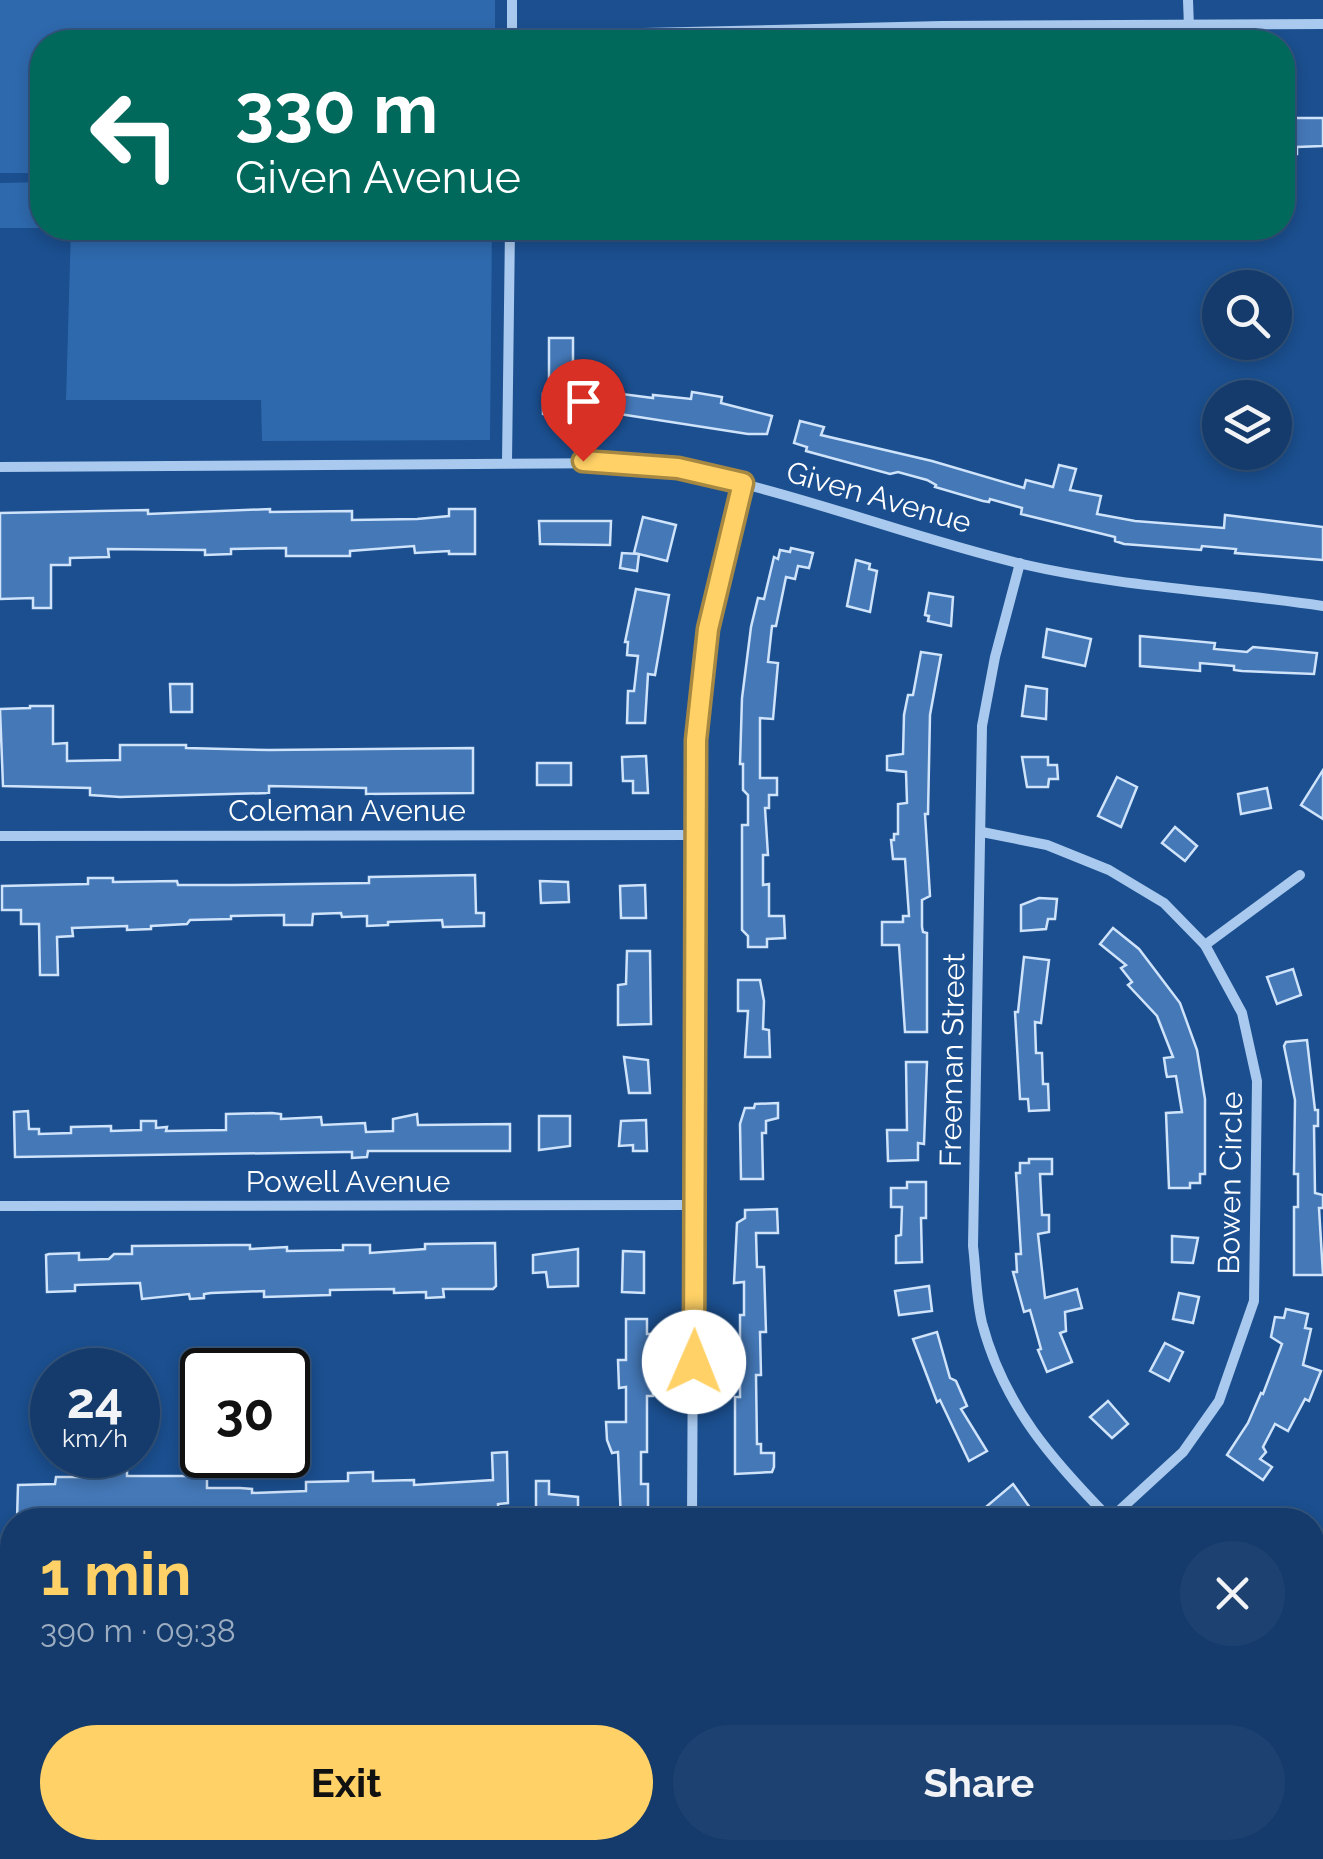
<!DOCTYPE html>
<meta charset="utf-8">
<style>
body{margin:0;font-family:Raleway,sans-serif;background:#1d4271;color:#f1f3f6;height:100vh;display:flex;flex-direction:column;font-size:38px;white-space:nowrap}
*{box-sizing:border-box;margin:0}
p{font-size:32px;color:#9dadc1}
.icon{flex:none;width:55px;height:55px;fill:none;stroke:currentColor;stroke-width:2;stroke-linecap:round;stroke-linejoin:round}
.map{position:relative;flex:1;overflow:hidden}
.side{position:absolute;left:0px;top:1508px;width:1325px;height:352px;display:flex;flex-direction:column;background:#143b6b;border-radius:40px 40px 0 0;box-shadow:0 5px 15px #0003,0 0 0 2px #33557e}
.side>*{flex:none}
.hud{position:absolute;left:30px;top:30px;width:1265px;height:210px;border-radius:40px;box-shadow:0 5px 15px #0003,0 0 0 2px #33557e;background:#00695c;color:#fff;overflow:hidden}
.controls{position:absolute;left:1202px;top:270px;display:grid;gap:20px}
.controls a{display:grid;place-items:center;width:90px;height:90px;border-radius:50%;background:#143b6b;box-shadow:0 5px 15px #0003,0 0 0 2px #33557e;font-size:50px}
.speed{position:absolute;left:30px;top:1348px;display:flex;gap:20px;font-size:50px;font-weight:700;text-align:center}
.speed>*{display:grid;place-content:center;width:130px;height:130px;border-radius:50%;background:#143b6b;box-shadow:0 5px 15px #0003,0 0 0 2px #33557e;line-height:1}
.speed small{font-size:25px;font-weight:400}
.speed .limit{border:5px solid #111;border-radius:15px;background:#fff;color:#111}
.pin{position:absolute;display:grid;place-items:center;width:85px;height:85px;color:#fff;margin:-102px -42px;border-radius:50% 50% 50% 0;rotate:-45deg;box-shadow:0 0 10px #0007}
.pin .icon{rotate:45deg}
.me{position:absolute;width:110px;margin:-55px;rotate:1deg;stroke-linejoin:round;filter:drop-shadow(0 0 8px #0008)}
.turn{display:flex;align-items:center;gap:35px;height:210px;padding:0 40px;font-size:45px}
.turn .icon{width:130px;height:130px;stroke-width:2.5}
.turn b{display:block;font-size:70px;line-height:85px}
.round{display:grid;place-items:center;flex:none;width:105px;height:105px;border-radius:52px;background:#1d4271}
.overview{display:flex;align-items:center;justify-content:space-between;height:170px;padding:0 40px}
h1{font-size:60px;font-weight:700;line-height:75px;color:#ffd166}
.cta{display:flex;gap:20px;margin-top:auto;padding:20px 40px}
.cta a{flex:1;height:115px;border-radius:60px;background:#ffd166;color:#111;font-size:40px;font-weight:700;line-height:115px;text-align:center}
.cta a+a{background:#1d4271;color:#f1f3f6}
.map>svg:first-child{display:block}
.green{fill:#2e69ad}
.building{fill:#4478b7;stroke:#cfe3fa;stroke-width:2.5}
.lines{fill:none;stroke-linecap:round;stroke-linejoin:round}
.lane{stroke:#a9c9ee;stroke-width:8}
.street{stroke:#a9c9ee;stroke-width:10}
.route-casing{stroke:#a68842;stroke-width:25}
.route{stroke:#ffd166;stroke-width:18}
.labels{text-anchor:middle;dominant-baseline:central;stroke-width:10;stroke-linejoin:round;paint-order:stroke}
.street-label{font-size:30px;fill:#fff;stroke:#1b4f8f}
</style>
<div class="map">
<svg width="1323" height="1859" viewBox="0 0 1323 1859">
<rect width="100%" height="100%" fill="#1b4f8f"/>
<!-- green -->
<g class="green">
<polygon points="0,0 495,0 495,42 42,42 42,173 0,173"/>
<polygon points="42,182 42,228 69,228 0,228 0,183"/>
<polygon points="71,228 492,228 490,440 262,441 261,400 66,400"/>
</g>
<!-- building -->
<g class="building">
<polygon points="1285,118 1323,118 1323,146 1297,147 1297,154 1282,154"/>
<polygon points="549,338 573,338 573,389 614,390 614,393 653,398 653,395 691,399 692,392 722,397 721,403 772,416 767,434 748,434 613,413 562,414 562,418 543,414 543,394 549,395"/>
<polygon points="800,421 824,427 821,435 932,461 1024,488 1026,480 1053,487 1059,465 1076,469 1070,490 1101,496 1097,514 1135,521 1224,528 1225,515 1323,527 1323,560 1235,553 1236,549 1202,546 1201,550 1124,544 1115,541 1115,537 1021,514 1022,508 990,499 989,502 983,501 935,487 936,485 927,480 898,472 890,474 806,451 807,447 794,443"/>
<polygon points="270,509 270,512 352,511 352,520 417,519 449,516 449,509 475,509 475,554 449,554 449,551 415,553 414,546 350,551 350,556 286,556 286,548 231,549 231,554 205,555 205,550 108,549 109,557 70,558 70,565 51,565 51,608 33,608 33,598 0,599 0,513 148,510 148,514"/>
<polygon points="643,517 676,525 667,561 639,554 637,571 620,568 622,553 639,554 634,553"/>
<polygon points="539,521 611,521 610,545 540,544"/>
<polygon points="791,548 813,553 809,568 798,566 795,579 786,577 776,626 772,626 768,662 778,663 773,719 760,718 760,778 777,778 777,795 769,795 769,808 765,808 768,855 763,855 763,885 769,884 769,916 784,916 785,938 767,939 767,947 748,947 748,936 742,930 742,825 748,825 748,795 743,790 743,764 740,764 742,698 751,627 758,598 764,599 774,557 778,559 780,550 790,552"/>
<polygon points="856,560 870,564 869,569 877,571 870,612 847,606"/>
<polygon points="636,589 669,595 655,675 648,674 645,723 627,723 628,691 634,691 638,656 627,655 628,642 625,642"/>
<polygon points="929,593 953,597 951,626 928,621 929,616 925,615"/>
<polygon points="1047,629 1091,639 1085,666 1043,657"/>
<polygon points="1140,636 1215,643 1214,649 1247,652 1253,647 1317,653 1314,674 1242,671 1234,670 1234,666 1200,663 1200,671 1140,666"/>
<polygon points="921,652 941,655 930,715 928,814 925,814 930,896 922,900 922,927 923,932 927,933 927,1032 905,1032 899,945 882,945 882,922 903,922 903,916 909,916 905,859 893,859 891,840 894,840 894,834 898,834 898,804 907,803 906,772 887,770 887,756 903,754 904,715 908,695 913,695"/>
<polygon points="170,684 192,684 192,712 171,712"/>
<polygon points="1026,686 1047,689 1046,719 1022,716"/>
<polygon points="30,706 53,706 53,744 67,743 67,761 120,760 120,745 186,745 186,748 269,750 473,748 473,793 366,794 366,788 269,786 269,793 120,797 90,795 90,788 3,786 0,709 30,708"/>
<polygon points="646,756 648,793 633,793 633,781 623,781 622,757"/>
<polygon points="1022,757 1048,757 1048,765 1057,765 1058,779 1049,779 1048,787 1027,787"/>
<rect x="537" y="763" width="34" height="22"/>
<polygon points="1323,770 1323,819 1301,805"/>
<polygon points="1117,777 1137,787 1121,827 1098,816"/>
<polygon points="1267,788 1271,808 1241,814 1238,794"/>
<polygon points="1175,827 1197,846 1185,861 1162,843"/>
<polygon points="475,875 476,913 484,913 484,926 443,927 442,920 388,922 388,925 367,926 367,916 342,917 341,913 313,914 312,925 284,925 284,915 231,916 231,919 190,920 187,924 151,926 151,929 127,930 127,926 72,928 73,936 57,937 58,975 40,975 39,924 21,924 21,910 2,910 2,886 88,884 88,878 113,878 113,882 177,881 178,885 232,885 369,883 369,877"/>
<polygon points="540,881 568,882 569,902 541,903"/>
<polygon points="645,885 646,918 621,918 620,886"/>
<polygon points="1039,898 1057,899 1055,919 1048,919 1046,929 1021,931 1021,905"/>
<polygon points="1113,928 1139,949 1180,1003 1197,1050 1205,1099 1205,1174 1200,1174 1200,1183 1190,1183 1190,1188 1169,1188 1166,1113 1182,1112 1176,1076 1167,1077 1166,1072 1164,1058 1173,1057 1157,1016 1128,985 1132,982 1121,968 1126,965 1100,944"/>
<polygon points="627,951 650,951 651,1024 618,1025 618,985 626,984"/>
<polygon points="1024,957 1049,960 1041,1023 1035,1022 1036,1053 1042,1053 1043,1084 1048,1084 1049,1110 1029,1111 1028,1099 1020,1099 1015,1012 1018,1012"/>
<polygon points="1293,969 1301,995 1277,1004 1267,977"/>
<polygon points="738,980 760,980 764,1001 763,1029 769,1030 770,1057 745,1057 748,1011 738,1011"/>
<polygon points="1307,1040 1315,1110 1318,1110 1318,1126 1314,1126 1315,1193 1323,1195 1323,1208 1319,1208 1323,1275 1294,1275 1294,1207 1298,1207 1298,1174 1294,1174 1295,1100 1284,1046 1286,1042"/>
<polygon points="624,1057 648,1060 650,1093 629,1093"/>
<polygon points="906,1062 927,1062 924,1144 918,1143 918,1160 888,1161 887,1130 907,1130"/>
<polygon points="778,1103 778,1118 766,1121 766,1133 762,1133 763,1179 741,1179 740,1124 745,1108 754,1108 755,1104"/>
<polygon points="28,1111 29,1129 39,1129 39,1134 71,1133 71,1127 111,1126 111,1131 141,1130 141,1121 156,1121 156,1128 167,1127 166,1131 226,1130 226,1114 272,1113 281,1114 281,1119 321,1117 322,1125 365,1123 366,1132 393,1131 393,1119 417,1114 418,1125 510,1124 510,1151 368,1151 367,1157 352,1158 352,1152 345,1152 15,1157 14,1112"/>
<polygon points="539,1116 570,1116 570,1146 539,1150"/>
<polygon points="646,1120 647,1151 633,1151 633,1145 619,1146 621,1121"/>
<polygon points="1029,1159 1052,1159 1052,1174 1040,1174 1042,1215 1049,1215 1049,1232 1038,1234 1045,1298 1077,1289 1082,1308 1065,1312 1066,1331 1060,1333 1072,1362 1047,1372 1038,1350 1041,1349 1030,1310 1024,1312 1013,1272 1017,1272 1016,1254 1021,1254 1016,1173 1020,1173 1020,1163 1029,1163"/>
<polygon points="907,1182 926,1182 926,1218 921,1218 922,1262 896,1263 896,1236 901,1235 902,1207 891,1207 891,1188 907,1188"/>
<polygon points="777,1209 778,1233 756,1233 757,1267 764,1267 766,1332 760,1332 761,1375 756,1375 757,1444 761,1444 761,1453 774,1453 774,1467 772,1472 735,1474 735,1397 740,1397 740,1315 744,1315 744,1282 734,1283 737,1223 745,1218 745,1210"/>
<polygon points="1172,1236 1198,1238 1193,1263 1172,1262"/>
<polygon points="495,1243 496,1286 493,1289 443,1289 444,1297 426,1298 426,1292 394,1293 394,1289 330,1290 330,1295 264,1297 264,1291 211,1293 204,1294 204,1298 190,1299 189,1294 142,1299 140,1283 75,1285 75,1291 47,1292 46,1255 49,1254 79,1253 79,1260 109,1259 114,1254 132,1254 132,1246 234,1245 250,1245 250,1249 287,1247 287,1251 343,1250 343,1245 370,1245 370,1253 425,1249 425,1244"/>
<polygon points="578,1249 578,1286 548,1287 546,1272 533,1273 533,1255"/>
<polygon points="623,1251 644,1252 644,1293 622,1292"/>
<polygon points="929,1286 932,1311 899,1315 895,1291"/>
<polygon points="1179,1293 1199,1297 1193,1323 1173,1319"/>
<polygon points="1286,1309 1308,1314 1305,1328 1311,1329 1303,1365 1321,1371 1309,1401 1305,1399 1288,1431 1275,1424 1263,1447 1266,1452 1260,1459 1272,1467 1263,1480 1227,1455 1248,1423 1261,1393 1263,1394 1282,1344 1271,1337 1275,1317 1284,1318"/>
<polygon points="626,1319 647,1319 647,1334 651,1334 653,1396 647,1396 647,1452 641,1452 641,1484 648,1484 648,1516 642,1516 642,1520 621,1520 618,1452 612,1453 607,1440 606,1422 626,1422 626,1387 619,1388 618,1360 626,1360"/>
<polygon points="937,1332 950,1378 956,1381 967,1406 961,1409 987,1451 969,1461 940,1400 937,1402 913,1339"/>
<polygon points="1165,1343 1183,1352 1169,1381 1150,1371"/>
<polygon points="1108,1401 1128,1424 1112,1438 1090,1417"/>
<polygon points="507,1452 508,1503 498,1504 499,1520 447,1519 447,1513 277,1520 152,1520 143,1519 143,1516 17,1520 18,1485 55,1484 56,1477 109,1477 111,1462 127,1462 127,1476 207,1476 207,1488 240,1488 252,1489 252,1493 306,1491 306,1482 348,1481 348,1473 373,1472 373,1481 414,1480 414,1485 493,1480 492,1453"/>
<polygon points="536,1481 549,1481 549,1494 578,1497 578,1512 574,1512 574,1518 536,1520"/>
<polygon points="1013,1484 1033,1512 1024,1520 1000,1520 987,1506"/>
</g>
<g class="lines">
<!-- lane -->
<polyline class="lane" points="942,26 943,42"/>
<!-- street -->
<g class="street">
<polyline points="512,0 512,42"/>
<polyline points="1188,0 1189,27"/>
<polyline points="512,36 942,26 1323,24"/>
<polyline points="507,462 510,228"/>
<path d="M0,467L633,463C767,479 891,533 1022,564C1121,587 1222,591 1323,606"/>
<path d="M1020,563L995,657L982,726L973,1246C976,1271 976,1298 982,1323C1004,1406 1052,1460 1111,1520"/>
<polyline points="982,832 1047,845 1109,870 1164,903 1205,945 1242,1013 1257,1081 1254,1301 1219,1401 1183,1452 1109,1520"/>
<polyline points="0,836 695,835"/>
<polyline points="1205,945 1300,875"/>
<polyline points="0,1206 696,1205"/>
<polyline points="692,1520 696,740 708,629 743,483"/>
<polyline points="0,1575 12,1575"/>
<polyline points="694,1848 694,1859"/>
<polyline points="1268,1848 1268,1859"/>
</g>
</g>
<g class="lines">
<defs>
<polyline id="route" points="583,461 678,468 743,483 708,629 696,740 694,1362"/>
</defs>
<!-- route casing -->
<use href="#route" class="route-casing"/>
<!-- route -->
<use href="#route" class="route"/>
</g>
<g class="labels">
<!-- street labels -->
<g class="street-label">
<text transform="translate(879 497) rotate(16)">Given Avenue</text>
<text x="347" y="810">Coleman Avenue</text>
<text transform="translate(952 1060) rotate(-89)">Freeman Street</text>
<text x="348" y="1181">Powell Avenue</text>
<text transform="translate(1230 1183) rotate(-89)">Bowen Circle</text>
</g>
</g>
</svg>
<div class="controls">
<a><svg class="icon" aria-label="search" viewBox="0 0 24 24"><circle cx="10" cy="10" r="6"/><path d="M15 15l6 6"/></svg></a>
<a><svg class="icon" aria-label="layers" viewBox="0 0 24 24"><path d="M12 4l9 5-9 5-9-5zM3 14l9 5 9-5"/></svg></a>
</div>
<div class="speed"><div>24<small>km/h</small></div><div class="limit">30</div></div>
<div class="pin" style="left:583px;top:461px;background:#d93025"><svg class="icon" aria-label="arrive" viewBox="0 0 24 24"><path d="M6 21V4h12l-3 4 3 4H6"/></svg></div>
<svg class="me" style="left:694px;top:1362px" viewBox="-20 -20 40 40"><circle r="19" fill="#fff"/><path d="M0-13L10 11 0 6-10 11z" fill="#ffd166"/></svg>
<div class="hud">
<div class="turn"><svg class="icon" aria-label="left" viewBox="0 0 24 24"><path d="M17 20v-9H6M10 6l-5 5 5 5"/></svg><div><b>330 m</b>Given Avenue</div></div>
</div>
<section class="side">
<div class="overview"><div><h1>1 min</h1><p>390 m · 09:38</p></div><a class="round"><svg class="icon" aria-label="close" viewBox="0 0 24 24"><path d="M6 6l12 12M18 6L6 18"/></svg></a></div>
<div class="cta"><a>Exit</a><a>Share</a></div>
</section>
</div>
